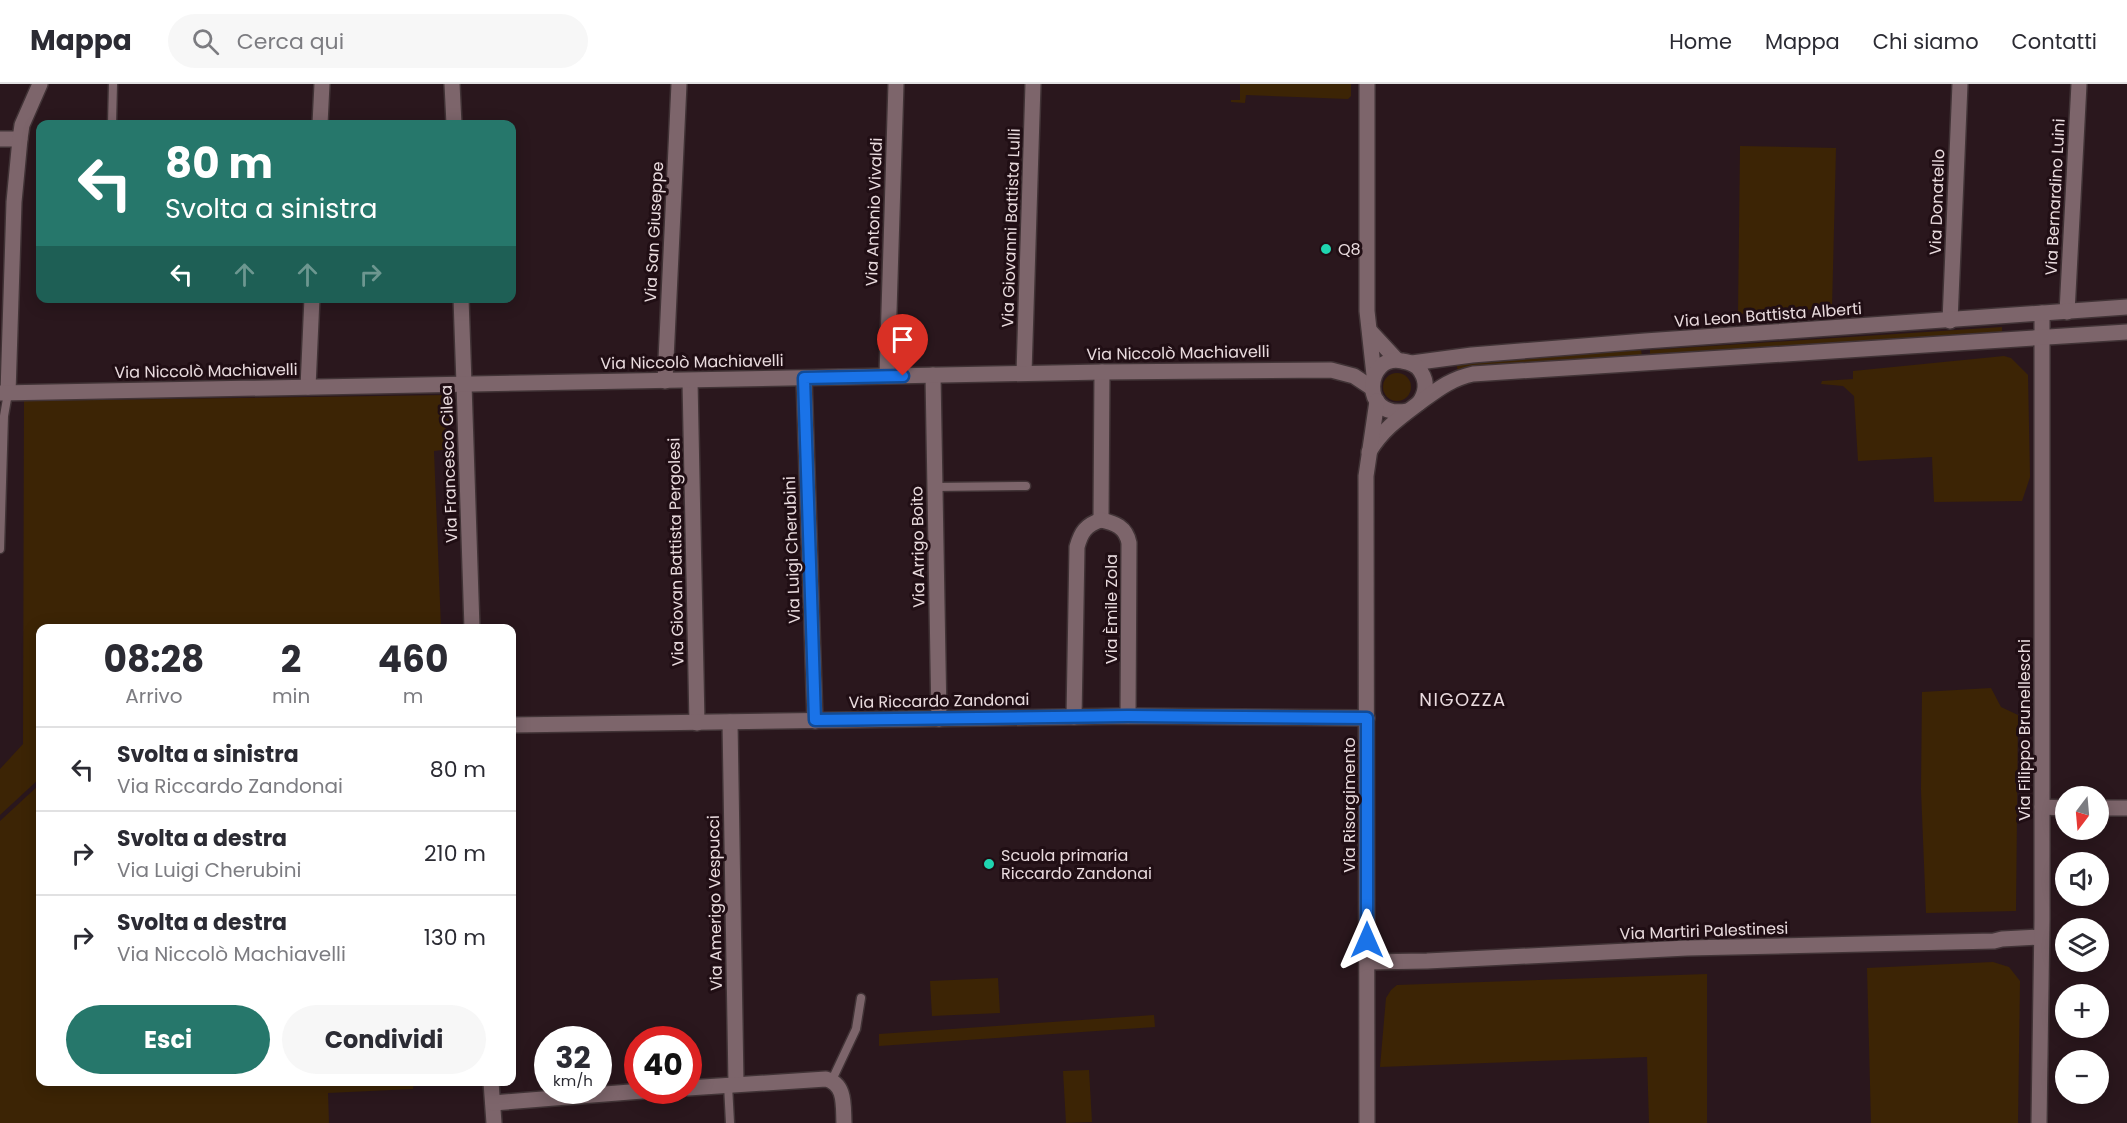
<!DOCTYPE html>
<html lang="it">
<meta charset="utf-8">
<style>
body{margin:0;font-family:Poppins,sans-serif;background:#f7f7f7;color:#2b2b33;height:100vh;display:flex;flex-direction:column;font-size:22px;white-space:nowrap}
*{box-sizing:border-box;margin:0}
p{font-size:20px;color:#7c7c81}
.icon{flex:none;width:33px;height:33px;fill:none;stroke:currentColor;stroke-width:2;stroke-linecap:round;stroke-linejoin:round}
.map{position:relative;flex:1;overflow:hidden}
.side{position:absolute;left:36px;top:540px;width:480px;height:462px;display:flex;flex-direction:column;background:#fff;border-radius:12px;box-shadow:0 3px 15px #0003}
.side>*{flex:none}
.top-card{position:absolute;left:36px;top:36px;width:480px;height:183px;border-radius:12px;box-shadow:0 3px 15px #0003;background:#26776b;color:#fff;overflow:hidden}
.needle{width:39px;rotate:196deg}
.buttons{position:absolute;left:2055px;top:702px;display:grid;gap:12px}
.buttons a{display:grid;place-items:center;width:54px;height:54px;border-radius:50%;background:#fff;box-shadow:0 3px 15px #0003;font-size:30px}
.speed{position:absolute;left:534px;top:942px;display:flex;gap:12px;font-size:30px;font-weight:700;text-align:center}
.speed>*{display:grid;place-content:center;width:78px;height:78px;border-radius:50%;background:#fff;box-shadow:0 3px 15px #0003;line-height:1}
.speed small{font-size:15px;font-weight:400}
.speed .limit{border:9px solid #d22;background:#fff;color:#111}
.pin{position:absolute;display:grid;place-items:center;width:51px;height:51px;color:#fff;margin:-62px -26px;border-radius:50% 50% 50% 0;rotate:-45deg;box-shadow:0 0 6px #0007}
.pin .icon{rotate:45deg}
.me{position:absolute;width:66px;margin:-33px;rotate:0deg;stroke-linejoin:round;filter:drop-shadow(0 0 4px #0008)}
.turn{display:flex;align-items:center;gap:21px;height:126px;padding:0 30px;font-size:27px}
.turn .icon{width:78px;height:78px;stroke-width:2.5}
.turn b{display:block;font-size:42px;line-height:51px}
.lanes{display:flex;align-items:center;height:57px;padding:0 30px;background:#0003;justify-content:center;gap:30px;direction:ltr}
.lanes .off{opacity:.35}
.eta{display:flex;justify-content:space-evenly;align-items:center;height:102px;text-align:center}
.eta b{font-size:36px;font-weight:700;line-height:42px}
.cta{display:flex;gap:12px;margin-top:auto;padding:12px 30px}
.cta a{flex:1;height:69px;border-radius:36px;background:#26776b;color:#fff;font-size:24px;font-weight:700;line-height:69px;text-align:center}
.cta a+a{background:#f7f7f7;color:#2b2b33}
ul{padding:0;list-style:none}
li{display:flex;align-items:center;gap:18px;height:84px;padding:0 30px;border-top:2px solid #e1e1e2}
li div{flex:1}
li b{display:block;font-size:22px}
li em{font-style:normal}
header{display:flex;align-items:center;gap:36px;box-sizing:border-box;height:84px;padding:0 30px;background:#fff;border-bottom:2px solid #e1e1e2}
header strong{font-size:28px}
nav{display:flex;gap:33px;margin-inline-start:auto;font-size:21px}
.search{width:420px;height:54px;background:#f7f7f7;display:flex;align-items:center;gap:15px;box-sizing:border-box;padding:0 21px;border-radius:33px;color:#7c7c81;font-size:22px}
.map>svg:first-child{display:block}
.green{fill:#3c2405}
.lines{fill:none;stroke-linecap:round;stroke-linejoin:round}
.service-casing{stroke:#413336;stroke-width:11}
.minor-casing{stroke:#413336;stroke-width:18}
.tertiary-casing{stroke:#413336;stroke-width:18}
.service{stroke:#7d656b;stroke-width:8}
.minor{stroke:#7d656b;stroke-width:15}
.tertiary{stroke:#7d656b;stroke-width:15}
.route-casing{stroke:#114b97;stroke-width:15}
.route{stroke:#1a73e8;stroke-width:10}
.poi-dot{fill:#1fd5b0;stroke:#200e14;stroke-width:2}
.labels{text-anchor:middle;dominant-baseline:central;stroke-width:6;stroke-linejoin:round;paint-order:stroke}
.street-label{font-size:16px;fill:#e9dbde;stroke:#200e14}
.poi-label{font-size:16px;fill:#e9dbde;stroke:#200e14;text-anchor:start}
.neighbourhood-label{font-size:18px;letter-spacing:1.5px;fill:#e9dbde;stroke:#200e14}
</style>
<header>
<strong>Mappa</strong>
<div class="search"><svg class="icon" aria-label="search" viewBox="0 0 24 24"><circle cx="10" cy="10" r="6"/><path d="M15 15l6 6"/></svg>Cerca qui</div>
<nav><a>Home</a><a>Mappa</a><a>Chi siamo</a><a>Contatti</a></nav>
</header>
<div class="map">
<svg width="2127" height="1039" viewBox="0 0 2127 1039">
<rect width="100%" height="100%" fill="#2a171d"/>
<!-- green -->
<g class="green">
<polygon points="1240,0 1351,0 1351,12 1348,15 1246,11 1245,19 1231,18 1231,16 1240,16"/>
<polygon points="1740,62 1836,64 1832,224 1738,230"/>
<polygon points="2002,243 2002,249 1650,273 1650,266"/>
<polygon points="1638,266 1641,266 1642,272 1458,287 1456,279"/>
<polygon points="2004,272 2011,274 2028,291 2030,393 2022,417 1934,418 1932,373 1858,377 1854,312 1843,302 1821,300 1822,297 1853,295 1853,287"/>
<circle cx="1397" cy="303" r="14"/>
<polygon points="448,311 450,365 434,367 441,544 40,544 40,694 0,731 0,685 23,660 24,317"/>
<polygon points="1991,604 2001,623 2018,631 2016,827 1926,829 1921,706 1922,608"/>
<polygon points="40,700 40,998 414,998 413,1005 328,1009 329,1039 0,1039 0,737"/>
<polygon points="1993,878 2009,883 2020,897 2018,1039 1871,1039 1867,884"/>
<polygon points="1707,890 1707,1039 1649,1039 1647,973 1380,983 1386,914 1391,906 1397,901"/>
<polygon points="998,894 1000,929 932,932 930,897"/>
<polygon points="1154,931 1155,943 879,962 879,950"/>
<polygon points="1089,986 1092,1038 1066,1039 1063,987"/>
</g>
<g class="lines">
<defs>
<g id="service">
<polyline points="112,40 113,0"/>
<polyline points="934,403 1026,402"/>
<polyline points="0,465 4,332 8,309"/>
<polyline points="832,996 856,945 861,914"/>
<polyline points="728,1001 730,1039"/>
</g>
<g id="minor">
<polyline points="452,0 454,40"/>
<polyline points="1367,0 1367,227 1374,291"/>
<polyline points="320,40 322,0"/>
<polyline points="0,55 20,55"/>
<polyline points="461,214 464,300"/>
<polyline points="2067,228 2079,0"/>
<polyline points="1950,237 1960,0"/>
<polyline points="1370,247 1396,275"/>
<polyline points="1024,289 1033,0"/>
<polyline points="933,291 939,635"/>
<polyline points="887,292 896,0"/>
<polyline points="804,294 815,637"/>
<polyline points="665,297 679,0"/>
<polyline points="690,297 697,639"/>
<polyline points="308,303 312,214"/>
<polyline points="8,309 14,118 20,55 22,41 40,0"/>
<path d="M1101,436C1115,439 1126,443 1129,459L1128,632"/>
<polyline points="1101,436 1102,288"/>
<path d="M1074,633L1077,463C1081,448 1086,441 1101,436"/>
<polyline points="730,638 736,1000"/>
<polyline points="2042,723 2066,724"/>
<polyline points="2098,724 2127,724"/>
<polyline points="1367,878 1427,877 1687,864 1994,857 2002,855 2041,853"/>
<polyline points="491,998 494,1039"/>
<path d="M688,1004L826,995C846,1000 843,1022 844,1039"/>
<polyline points="493,1019 655,1006"/>
<polyline points="2039,1039 2042,835 2042,229"/>
</g>
<g id="tertiary">
<polyline points="1412,279 1472,271 1645,257 2127,223"/>
<polyline points="464,300 472,544"/>
<polyline points="0,309 1102,288 1331,286 1354,292 1372,304"/>
<path d="M1407,327C1359,336 1365,269 1402,277C1410,278 1417,280 1421,288C1428,299 1426,309 1419,319"/>
<path d="M1369,368C1382,346 1399,334 1419,319C1437,306 1450,295 1473,290L2127,248"/>
<polyline points="512,641 1128,632 1367,634"/>
<polyline points="1367,1039 1366,392 1377,317"/>
</g>
</defs>
<!-- service casing -->
<use href="#service" class="service-casing"/>
<!-- minor casing -->
<use href="#minor" class="minor-casing"/>
<!-- tertiary casing -->
<use href="#tertiary" class="tertiary-casing"/>
<!-- service -->
<use href="#service" class="service"/>
<!-- minor -->
<use href="#minor" class="minor"/>
<!-- tertiary -->
<use href="#tertiary" class="tertiary"/>
</g>
<g class="lines">
<defs>
<polyline id="route" points="903,292 804,294 815,636 1128,632 1367,634 1367,856"/>
</defs>
<!-- route casing -->
<use href="#route" class="route-casing"/>
<!-- route -->
<use href="#route" class="route"/>
</g>
<!-- markers -->
<g class="poi-dot">
<circle cx="1326" cy="165" r="6"/>
<circle cx="989" cy="780" r="6"/>
</g>
<g class="labels">
<!-- street labels -->
<g class="street-label">
<text transform="translate(2055 113) rotate(-87)">Via Bernardino Luini</text>
<text transform="translate(1937 118) rotate(-88)">Via Donatello</text>
<text transform="translate(874 128) rotate(-88)">Via Antonio Vivaldi</text>
<text transform="translate(1011 144) rotate(-88)">Via Giovanni Battista Lulli</text>
<text transform="translate(654 148) rotate(-87)">Via San Giuseppe</text>
<text transform="translate(1768 231) rotate(-4)">Via Leon Battista Alberti</text>
<text transform="translate(1178 269) rotate(-1)">Via Niccolò Machiavelli</text>
<text transform="translate(692 278) rotate(-1)">Via Niccolò Machiavelli</text>
<text transform="translate(206 287) rotate(-1)">Via Niccolò Machiavelli</text>
<text transform="translate(449 380) rotate(-92)">Via Francesco Cilea</text>
<text transform="translate(918 463) rotate(-91)">Via Arrigo Boito</text>
<text transform="translate(792 466) rotate(-92)">Via Luigi Cherubini</text>
<text transform="translate(676 468) rotate(-91)">Via Giovan Battista Pergolesi</text>
<text transform="translate(1111 525) rotate(-90)">Via Èmile Zola</text>
<text transform="translate(939 617) rotate(-1)">Via Riccardo Zandonai</text>
<text transform="translate(2024 646) rotate(-90)">Via Filippo Brunelleschi</text>
<text transform="translate(1349 721) rotate(-90)">Via Risorgimento</text>
<text transform="translate(715 819) rotate(-91)">Via Amerigo Vespucci</text>
<text transform="translate(1704 847) rotate(-2)">Via Martiri Palestinesi</text>
</g>
<!-- poi labels -->
<g class="poi-label">
<text x="1338" y="165">Q8</text>
<text x="1001" y="771">Scuola primaria<tspan x="1001" dy="18">Riccardo Zandonai</tspan></text>
</g>
<!-- neighbourhood labels -->
<g class="neighbourhood-label">
<text x="1463" y="615">NIGOZZA</text>
</g>
</g>
</svg>
<div class="buttons">
<a><svg class="needle" viewBox="-14 -14 28 28"><path d="M0-13l5 13h-10z" fill="#e53935"/><path d="M0 13l5-13h-10z" fill="#7c7c81"/></svg></a>
<a><svg class="icon" aria-label="sound" viewBox="0 0 24 24"><path d="M4 9h4l5-4v14l-5-4H4zM17 9q2 3 0 6"/></svg></a>
<a><svg class="icon" aria-label="layers" viewBox="0 0 24 24"><path d="M12 4l9 5-9 5-9-5zM3 14l9 5 9-5"/></svg></a>
<a>+</a>
<a>−</a>
</div>
<div class="speed"><div>32<small>km/h</small></div><div class="limit">40</div></div>
<div class="pin" style="left:903px;top:292px;background:#d93025"><svg class="icon" aria-label="arrive" viewBox="0 0 24 24"><path d="M6 21V4h12l-3 4 3 4H6"/></svg></div>
<svg class="me" style="left:1367px;top:856px" viewBox="-20 -20 40 40"><path d="M0-17L14 15 0 8-14 15z" fill="#1a73e8" stroke="#fff" stroke-width="4"/></svg>
<div class="top-card">
<div class="turn"><svg class="icon" aria-label="left" viewBox="0 0 24 24"><path d="M17 20v-9H6M10 6l-5 5 5 5"/></svg><div><b>80 m</b>Svolta a sinistra</div></div>
<div class="lanes"><svg class="icon" aria-label="left" viewBox="0 0 24 24"><path d="M17 20v-9H6M10 6l-5 5 5 5"/></svg><svg class="icon off" aria-label="ahead" viewBox="0 0 24 24"><path d="M12 20V5M6 11l6-6 6 6"/></svg><svg class="icon off" aria-label="ahead" viewBox="0 0 24 24"><path d="M12 20V5M6 11l6-6 6 6"/></svg><svg class="icon off" aria-label="right" viewBox="0 0 24 24"><path d="M7 20v-9h11M14 6l5 5-5 5"/></svg></div>
</div>
<section class="side">
<div class="eta">
<div><b>08:28</b><p>Arrivo</p></div>
<div><b>2</b><p>min</p></div>
<div><b>460</b><p>m</p></div>
</div>
<ul>
<li><svg class="icon" aria-label="left" viewBox="0 0 24 24"><path d="M17 20v-9H6M10 6l-5 5 5 5"/></svg><div><b>Svolta a sinistra</b><p>Via Riccardo Zandonai</p></div><em>80 m</em></li>
<li><svg class="icon" aria-label="right" viewBox="0 0 24 24"><path d="M7 20v-9h11M14 6l5 5-5 5"/></svg><div><b>Svolta a destra</b><p>Via Luigi Cherubini</p></div><em>210 m</em></li>
<li><svg class="icon" aria-label="right" viewBox="0 0 24 24"><path d="M7 20v-9h11M14 6l5 5-5 5"/></svg><div><b>Svolta a destra</b><p>Via Niccolò Machiavelli</p></div><em>130 m</em></li>
</ul>
<div class="cta"><a>Esci</a><a>Condividi</a></div>
</section>
</div>
